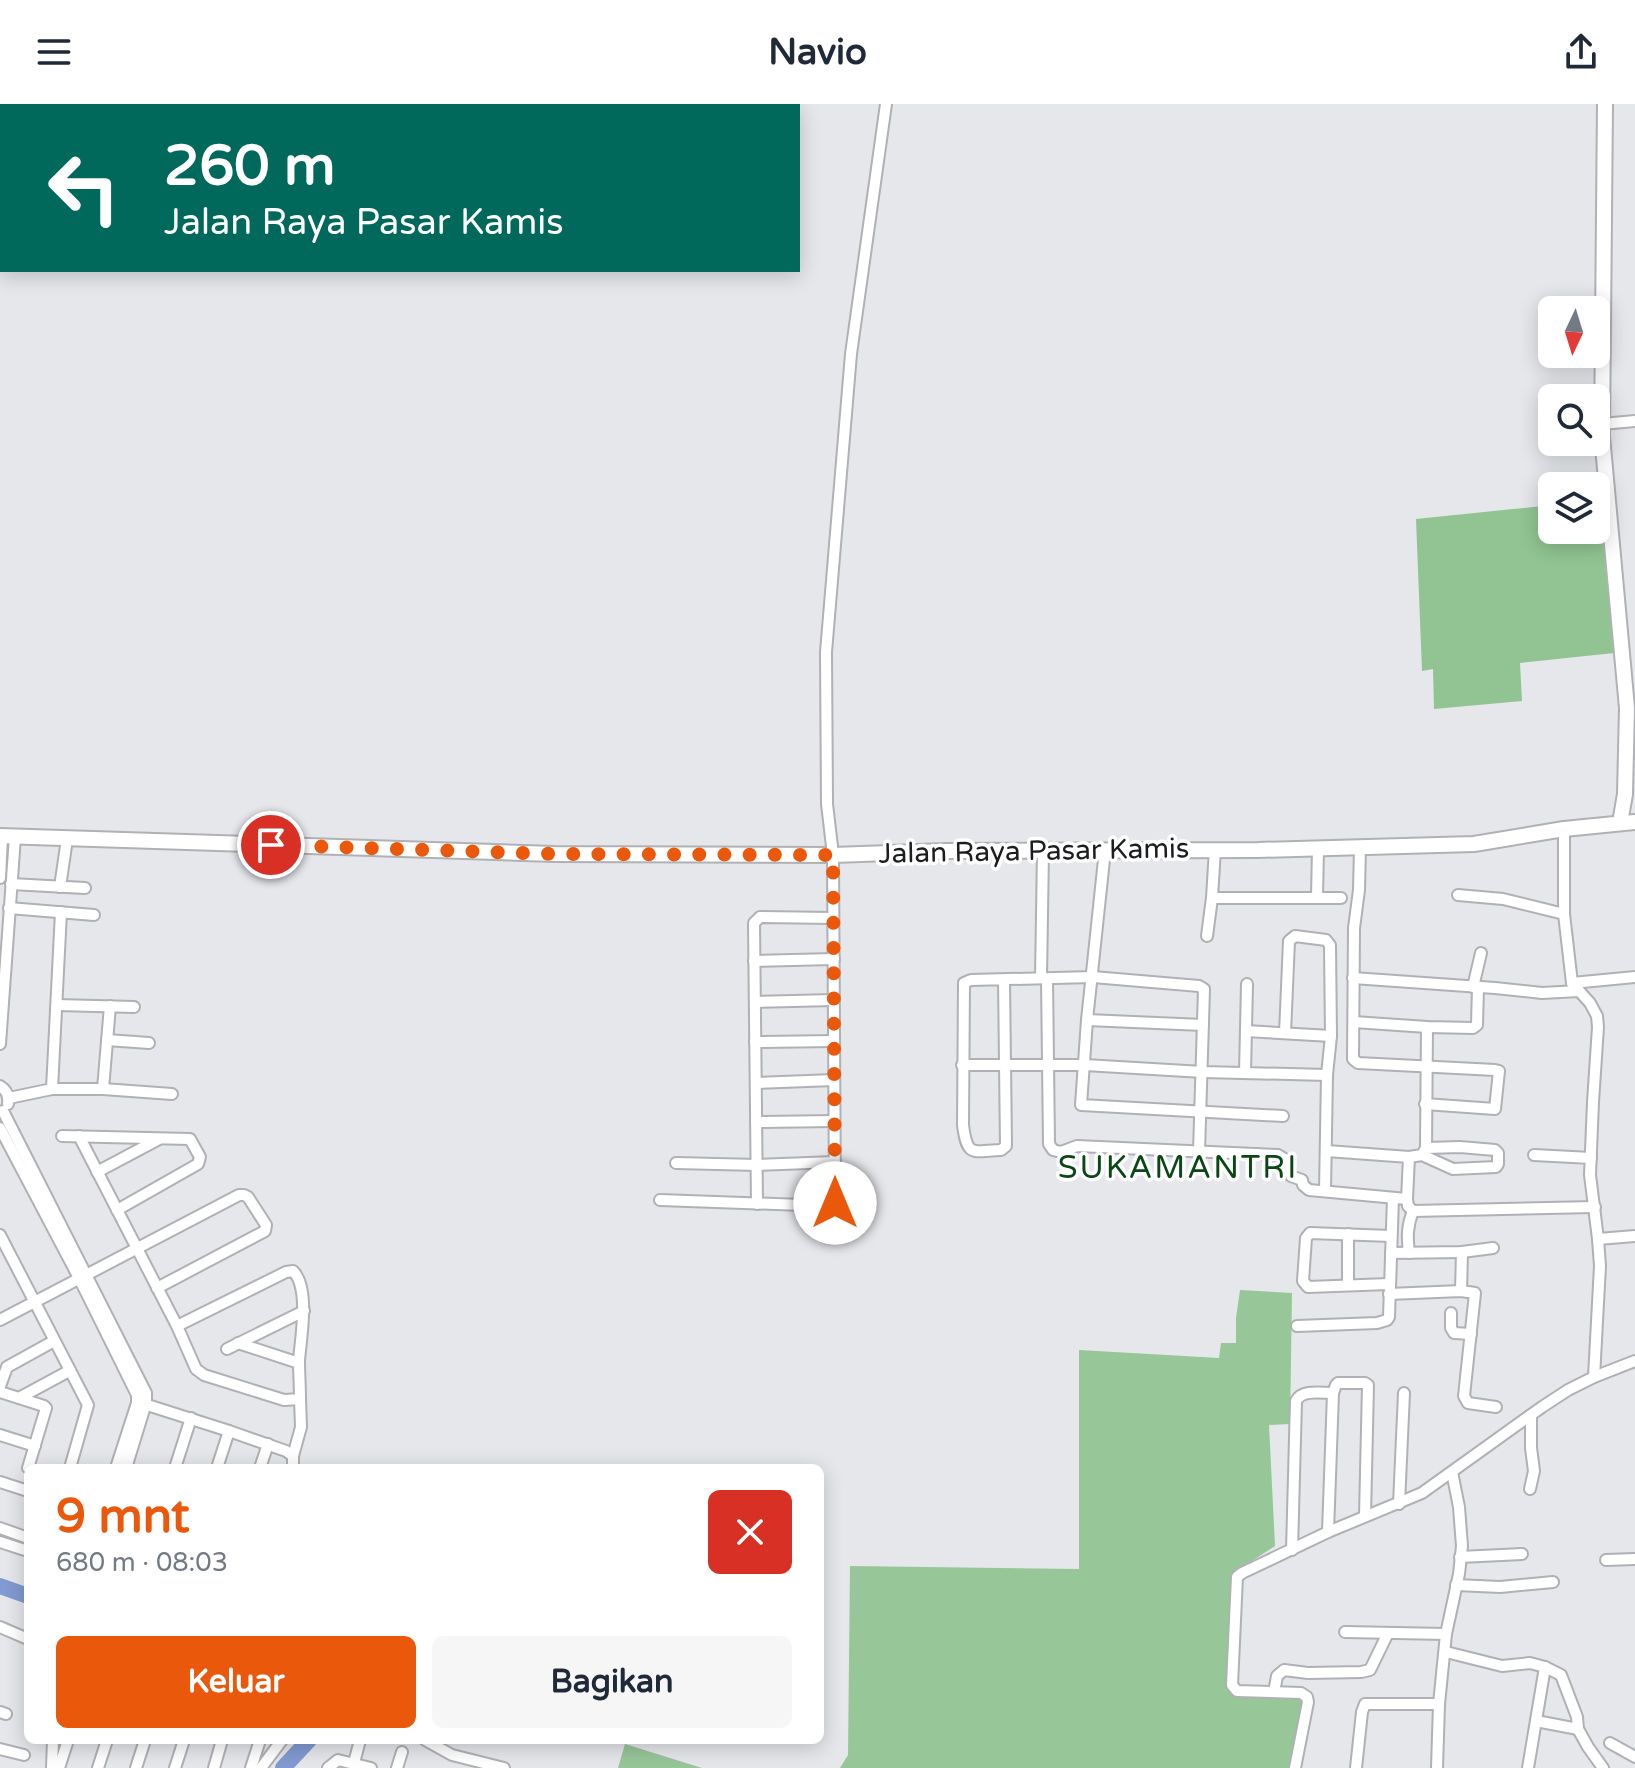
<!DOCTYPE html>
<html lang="id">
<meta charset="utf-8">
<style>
body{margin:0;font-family:"Varela Round",sans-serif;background:#f6f6f7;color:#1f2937;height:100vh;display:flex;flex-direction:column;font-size:30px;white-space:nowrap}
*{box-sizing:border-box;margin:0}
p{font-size:26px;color:#747a83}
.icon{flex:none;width:44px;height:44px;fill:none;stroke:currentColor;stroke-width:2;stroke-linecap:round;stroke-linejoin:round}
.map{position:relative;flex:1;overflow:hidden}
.details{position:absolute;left:24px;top:1360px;width:800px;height:280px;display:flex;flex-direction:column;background:#fff;border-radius:12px;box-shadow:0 4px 20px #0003}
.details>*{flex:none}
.top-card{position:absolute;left:0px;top:0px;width:800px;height:168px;box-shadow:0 4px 20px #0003;background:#00695c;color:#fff;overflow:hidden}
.needle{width:52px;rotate:184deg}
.fabs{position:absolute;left:1538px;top:192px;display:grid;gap:16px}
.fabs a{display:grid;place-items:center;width:72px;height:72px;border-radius:12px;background:#fff;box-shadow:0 4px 20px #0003;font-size:40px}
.pin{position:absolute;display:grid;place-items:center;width:68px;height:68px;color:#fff;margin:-34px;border:4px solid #fff;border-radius:50%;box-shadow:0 2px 8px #0007}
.me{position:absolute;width:88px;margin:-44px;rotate:0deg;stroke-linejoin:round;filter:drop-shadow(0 0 6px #0008)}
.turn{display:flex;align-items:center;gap:28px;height:168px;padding:0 32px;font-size:36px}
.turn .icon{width:104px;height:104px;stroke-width:2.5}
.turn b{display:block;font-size:56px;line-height:68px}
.round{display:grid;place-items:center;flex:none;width:84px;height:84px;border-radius:12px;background:#f6f6f7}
.summary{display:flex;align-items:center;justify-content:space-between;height:136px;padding:0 32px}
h1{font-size:48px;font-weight:700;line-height:60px;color:#ea580c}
.action{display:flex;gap:16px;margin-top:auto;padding:16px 32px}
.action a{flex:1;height:92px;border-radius:12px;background:#ea580c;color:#fff;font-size:32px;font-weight:700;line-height:92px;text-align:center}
.action a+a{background:#f6f6f7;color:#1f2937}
header{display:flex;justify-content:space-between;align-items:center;height:104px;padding:0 32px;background:#fff;font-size:36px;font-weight:700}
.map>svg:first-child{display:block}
.green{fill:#97c699}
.forest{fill:#91c492}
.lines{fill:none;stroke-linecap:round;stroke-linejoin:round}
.river{stroke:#829ad2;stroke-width:16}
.street-casing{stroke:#afb1b4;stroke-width:14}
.secondary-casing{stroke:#afb1b4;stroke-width:18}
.street{stroke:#fff;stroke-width:10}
.secondary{stroke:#fff;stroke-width:14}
.route{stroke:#ea580c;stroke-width:14;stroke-dasharray:0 25.2}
.labels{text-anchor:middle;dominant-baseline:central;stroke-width:7;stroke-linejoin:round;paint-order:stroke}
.street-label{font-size:28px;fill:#1c1d1e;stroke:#fff}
.quarter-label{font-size:32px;letter-spacing:2px;fill:#0b4715;stroke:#fff}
</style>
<header><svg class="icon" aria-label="menu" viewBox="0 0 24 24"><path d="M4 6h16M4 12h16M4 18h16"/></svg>Navio<svg class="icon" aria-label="share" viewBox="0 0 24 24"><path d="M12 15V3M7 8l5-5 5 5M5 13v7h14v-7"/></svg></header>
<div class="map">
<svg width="1635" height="1664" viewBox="0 0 1635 1664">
<rect width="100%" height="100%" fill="#e5e7eb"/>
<!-- green -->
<g class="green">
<polygon points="1240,1186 1292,1189 1290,1320 1269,1321 1275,1442 1233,1469 1233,1590 1303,1592 1291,1664 840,1664 848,1651 850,1462 1079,1465 1079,1246 1219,1254 1221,1239 1236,1239 1236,1214"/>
<polygon points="625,1640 702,1664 618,1664"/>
</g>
<!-- forest -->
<polygon class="forest" points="1599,396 1614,549 1520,559 1522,597 1434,605 1433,565 1422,567 1416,415 1552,401 1552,426 1596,426 1596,397"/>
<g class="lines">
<!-- river -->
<g class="river">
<polyline points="0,1482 28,1492"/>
<polyline points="283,1664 309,1636"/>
</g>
<defs>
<g id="street">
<polyline points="1602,320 1635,317"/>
<polyline points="1564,725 1564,810 1572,879 1590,899 1597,912 1598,923 1593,998 1590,1071 1598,1135 1600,1162 1594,1273"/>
<polyline points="1360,743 1359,786 1354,824 1353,955 1358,959 1495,966 1499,967 1495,1005 1425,1000"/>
<polyline points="1105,746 1087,916 1081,1001 1283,1012"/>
<polyline points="0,774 2,733"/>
<polyline points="11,780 85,784"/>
<polyline points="60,783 67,735"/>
<polyline points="1458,791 1503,795 1564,810"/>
<polyline points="1317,793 1318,744"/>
<polyline points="1212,794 1341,794"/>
<polyline points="9,804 94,811"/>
<polyline points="1207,832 1212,794 1215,745"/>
<polyline points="754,857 834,855"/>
<polyline points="1041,874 1043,747"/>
<polyline points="1353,874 1495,884 1542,889 1579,887"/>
<polyline points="1047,875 1049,1040 1053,1046 1061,1048 1077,1042 1278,1051 1288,1057 1291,1072 1302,1076 1303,1081 1309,1086 1407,1095"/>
<path d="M1004,876L1006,1042L1001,1046C973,1047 967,1054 963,1021L964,879L971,876L1093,873L1199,882L1204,885L1199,1048"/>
<polyline points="1572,879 1635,873"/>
<polyline points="1473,883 1481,849"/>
<polyline points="755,898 834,896"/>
<polyline points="57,901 134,903"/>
<polyline points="1087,916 1203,921"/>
<polyline points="1354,918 1427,923 1473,924 1477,921 1478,883"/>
<polyline points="1246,927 1331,932"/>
<polyline points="1285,929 1289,837 1295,832 1326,836 1330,841 1331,932 1327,971 1325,1087"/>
<polyline points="107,936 149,939"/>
<polyline points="755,938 834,937"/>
<polyline points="0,940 15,733"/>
<polyline points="962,961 1085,961 1203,968 1327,971"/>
<polyline points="1245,969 1247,880"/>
<polyline points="756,979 834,976"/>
<path d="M0,982C7,986 9,992 8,1000"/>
<polyline points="52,985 61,808"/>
<polyline points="103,985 110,902"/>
<polyline points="9,994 52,985 103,985 172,990"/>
<polyline points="3,1007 146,1289 146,1299 126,1364"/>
<polyline points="756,1018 834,1017"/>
<polyline points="0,1024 79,1174 137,1291 137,1299 116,1364"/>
<polyline points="62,1032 190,1035 200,1053 198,1060 117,1106"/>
<path d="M79,1032L177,1222L196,1265L204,1271L284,1296L300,1295C300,1282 299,1269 299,1256C301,1233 310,1184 293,1167L286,1168L177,1222"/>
<polyline points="1426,1044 1427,923"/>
<polyline points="1327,1047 1409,1053 1422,1051 1426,1044 1460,1043 1495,1046 1498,1049 1498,1060 1496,1063 1453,1065 1422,1051"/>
<polyline points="1534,1051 1591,1054"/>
<polyline points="1409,1053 1407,1095 1408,1102 1413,1107 1595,1103"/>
<polyline points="676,1059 757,1061 835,1058"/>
<polyline points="97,1068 159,1035"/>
<polyline points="660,1096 830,1102 835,1099 833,751 827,700 826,548 851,250 886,0"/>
<polyline points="757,1100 754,819 760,813 833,814"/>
<polyline points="0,1131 88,1301 70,1364"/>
<polyline points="1598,1135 1635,1132"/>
<polyline points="1391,1149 1462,1148 1493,1144"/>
<path d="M1409,1149C1407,1133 1407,1122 1413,1107"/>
<polyline points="1389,1180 1308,1183 1303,1177 1306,1134 1310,1129 1391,1132"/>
<polyline points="1348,1181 1348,1130"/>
<polyline points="1461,1187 1462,1148"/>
<polyline points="1389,1190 1461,1187 1475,1189 1464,1292 1468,1299 1496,1303"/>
<polyline points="1451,1209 1451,1224 1454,1229 1471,1230"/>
<polyline points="0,1216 239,1091 244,1091 248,1093 266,1121 265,1127 157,1184"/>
<polyline points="1297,1222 1377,1219 1387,1216 1389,1213 1393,1094"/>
<polyline points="238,1239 299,1259"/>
<polyline points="227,1245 304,1207"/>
<polyline points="0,1282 7,1263 54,1237"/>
<polyline points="0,1288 44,1302 46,1304 28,1364"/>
<polyline points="19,1294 69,1267"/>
<polyline points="141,1299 229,1327 286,1347 293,1352 293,1364"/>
<polyline points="0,1331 35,1342"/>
<polyline points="293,1352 301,1323 300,1295"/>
<polyline points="175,1364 191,1314"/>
<polyline points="217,1364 229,1327"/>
<polyline points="260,1364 268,1340"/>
<polyline points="0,1378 28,1387"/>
<polyline points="1530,1385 1534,1367 1531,1344 1531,1311"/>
<polyline points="1399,1400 1404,1289"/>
<polyline points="0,1424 28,1434"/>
<polyline points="1328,1428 1333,1289"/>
<polyline points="0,1438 28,1447"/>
<path d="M1292,1446L1296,1297C1302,1285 1321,1289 1333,1289L1336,1281L1338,1279H1365L1368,1281L1365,1412"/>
<polyline points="1460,1453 1522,1450"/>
<polyline points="1606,1456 1635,1455"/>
<polyline points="1456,1481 1500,1483 1553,1478"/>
<polyline points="0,1523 28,1535"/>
<polyline points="1345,1528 1446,1530"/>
<polyline points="1446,1548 1502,1562 1530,1559 1545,1563"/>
<polyline points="1274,1588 1277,1572 1284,1566 1308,1569 1361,1568 1370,1566 1388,1529"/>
<polyline points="0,1608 6,1610"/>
<polyline points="1536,1617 1578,1625"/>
<polyline points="425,1636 452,1651 504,1664"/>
<polyline points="1610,1639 1635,1653"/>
<polyline points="0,1645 24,1651"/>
<polyline points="354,1659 360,1636"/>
<polyline points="52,1664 53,1636"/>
<polyline points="59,1664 68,1636"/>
<polyline points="98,1664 107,1636"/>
<polyline points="136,1664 145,1636"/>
<polyline points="175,1664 184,1636"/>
<polyline points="214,1664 222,1636"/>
<polyline points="251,1664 260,1636"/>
<polyline points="261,1664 282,1636"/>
<polyline points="328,1664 338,1656 371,1664"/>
<polyline points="397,1664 402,1648"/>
<polyline points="1295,1664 1308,1598 1307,1593 1301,1589 1237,1587 1232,1581 1237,1473 1242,1469 1328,1428 1422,1389 1542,1303 1568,1286 1594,1273 1635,1257"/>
<polyline points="1356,1664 1362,1608 1365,1600 1439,1600"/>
<polyline points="1437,1664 1439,1600 1446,1530 1459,1470 1462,1442 1459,1403 1452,1368"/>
<polyline points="1528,1664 1545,1563 1561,1571 1577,1613 1578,1625 1588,1643 1603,1664"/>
</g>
<g id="secondary">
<polyline points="1605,0 1602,332 1627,604 1625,690 1620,719"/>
<polyline points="0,732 554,750 833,751 946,747 1258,746 1474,740 1564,725 1635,718"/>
</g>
</defs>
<!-- street casing -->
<use href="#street" class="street-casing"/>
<!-- secondary casing -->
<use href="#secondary" class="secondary-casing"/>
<!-- street -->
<use href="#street" class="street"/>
<!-- secondary -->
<use href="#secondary" class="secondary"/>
</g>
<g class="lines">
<!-- route -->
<polyline class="route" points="271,741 554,750 833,751 835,1099"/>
</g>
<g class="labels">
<!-- street labels -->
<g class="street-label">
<text transform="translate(1034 747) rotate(-1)">Jalan Raya Pasar Kamis</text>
</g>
<!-- quarter labels -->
<g class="quarter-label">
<text x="1178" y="1064">SUKAMANTRI</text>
</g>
</g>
</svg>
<div class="fabs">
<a><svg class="needle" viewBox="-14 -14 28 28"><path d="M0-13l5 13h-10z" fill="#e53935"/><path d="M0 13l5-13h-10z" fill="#747a83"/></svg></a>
<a><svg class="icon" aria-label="search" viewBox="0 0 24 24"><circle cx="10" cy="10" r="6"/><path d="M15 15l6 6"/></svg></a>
<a><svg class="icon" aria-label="layers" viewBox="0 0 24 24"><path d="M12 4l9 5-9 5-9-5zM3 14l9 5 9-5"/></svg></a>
</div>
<div class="pin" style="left:271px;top:741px;background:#d93025"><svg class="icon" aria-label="arrive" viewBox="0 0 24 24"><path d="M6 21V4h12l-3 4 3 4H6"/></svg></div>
<svg class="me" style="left:835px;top:1099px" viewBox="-20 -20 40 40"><circle r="19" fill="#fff"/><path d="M0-13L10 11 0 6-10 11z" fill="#ea580c"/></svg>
<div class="top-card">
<div class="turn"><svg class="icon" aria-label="left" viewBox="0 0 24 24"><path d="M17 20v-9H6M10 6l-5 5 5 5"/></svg><div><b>260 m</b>Jalan Raya Pasar Kamis</div></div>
</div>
<section class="details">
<div class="summary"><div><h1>9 mnt</h1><p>680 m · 08:03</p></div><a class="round" style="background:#d93025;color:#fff"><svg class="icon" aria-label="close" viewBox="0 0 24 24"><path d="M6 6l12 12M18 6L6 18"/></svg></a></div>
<div class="action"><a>Keluar</a><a>Bagikan</a></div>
</section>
</div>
